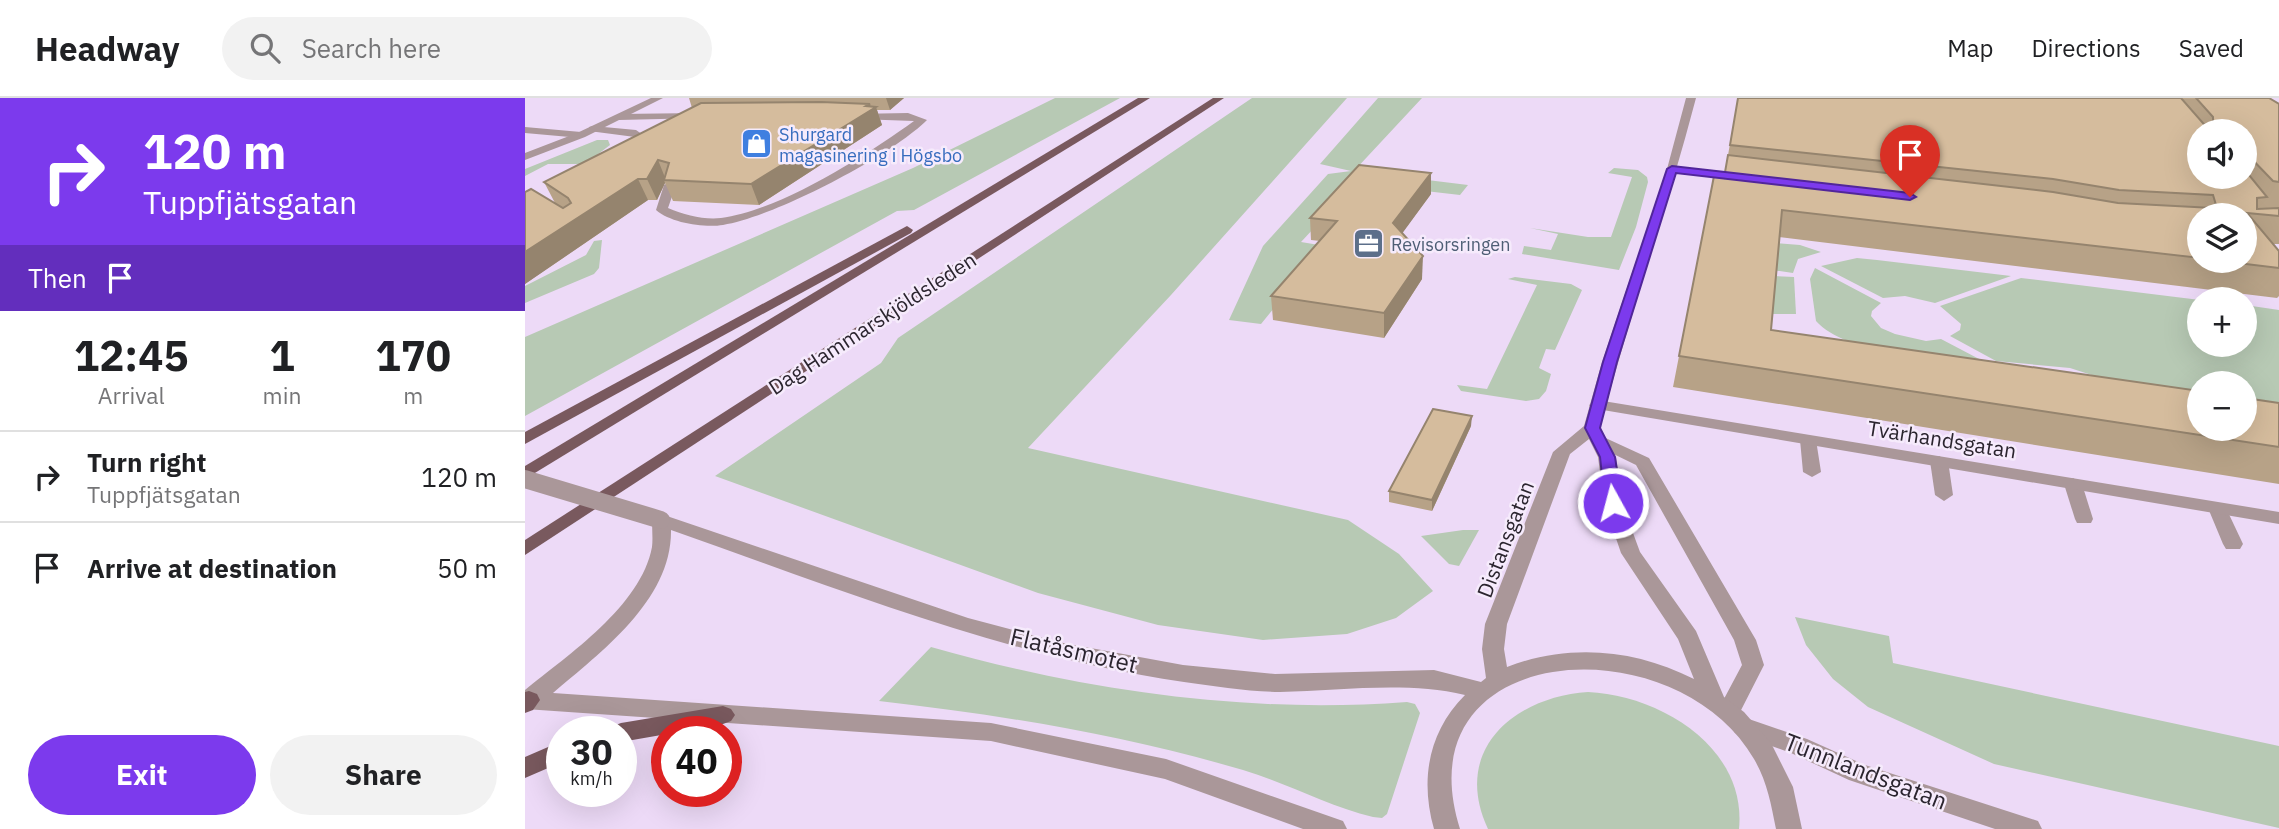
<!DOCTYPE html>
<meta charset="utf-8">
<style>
body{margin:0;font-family:"IBM Plex Sans",sans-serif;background:#f2f2f2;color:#202124;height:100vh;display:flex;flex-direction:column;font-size:26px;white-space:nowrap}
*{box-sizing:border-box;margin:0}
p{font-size:23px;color:#757577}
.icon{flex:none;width:38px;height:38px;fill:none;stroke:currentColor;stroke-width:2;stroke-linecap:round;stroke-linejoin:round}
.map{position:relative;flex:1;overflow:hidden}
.panel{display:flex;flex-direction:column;background:#fff;width:525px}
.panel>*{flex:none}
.hud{background:#7c3aed;color:#fff;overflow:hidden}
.controls{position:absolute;left:1662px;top:21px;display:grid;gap:14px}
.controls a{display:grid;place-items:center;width:70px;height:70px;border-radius:50%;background:#fff;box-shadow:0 7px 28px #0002;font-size:35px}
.speed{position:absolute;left:21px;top:618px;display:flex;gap:14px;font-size:35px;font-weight:700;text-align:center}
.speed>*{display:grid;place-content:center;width:91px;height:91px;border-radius:50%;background:#fff;box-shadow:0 7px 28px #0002;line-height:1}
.speed small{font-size:18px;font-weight:400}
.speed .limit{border:10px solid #d22;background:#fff;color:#111}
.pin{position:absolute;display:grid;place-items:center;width:60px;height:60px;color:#fff;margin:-72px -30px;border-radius:50% 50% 50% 0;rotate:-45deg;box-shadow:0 0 7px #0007}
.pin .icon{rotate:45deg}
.me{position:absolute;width:77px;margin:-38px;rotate:353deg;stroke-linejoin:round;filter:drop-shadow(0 0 5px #0008)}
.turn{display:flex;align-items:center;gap:24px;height:147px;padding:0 28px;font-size:32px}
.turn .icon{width:91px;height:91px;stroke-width:2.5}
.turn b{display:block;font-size:49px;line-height:60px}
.then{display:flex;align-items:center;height:66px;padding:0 28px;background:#0003;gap:14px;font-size:26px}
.eta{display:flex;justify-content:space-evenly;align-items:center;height:119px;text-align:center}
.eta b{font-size:42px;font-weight:700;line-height:49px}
.action{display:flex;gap:14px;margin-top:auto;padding:14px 28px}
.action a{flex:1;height:80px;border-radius:42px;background:#7c3aed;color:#fff;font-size:28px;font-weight:700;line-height:80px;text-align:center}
.action a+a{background:#f2f2f2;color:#202124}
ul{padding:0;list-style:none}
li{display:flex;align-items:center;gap:21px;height:91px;padding:0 28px;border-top:2px solid #e0e0e0}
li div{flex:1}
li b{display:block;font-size:26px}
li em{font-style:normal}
header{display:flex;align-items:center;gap:42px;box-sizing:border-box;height:98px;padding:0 35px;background:#fff;border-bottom:2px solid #e0e0e0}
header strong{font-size:33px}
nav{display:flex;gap:38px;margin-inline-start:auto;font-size:24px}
.search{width:490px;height:63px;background:#f2f2f2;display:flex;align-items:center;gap:18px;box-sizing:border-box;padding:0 24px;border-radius:38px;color:#757577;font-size:26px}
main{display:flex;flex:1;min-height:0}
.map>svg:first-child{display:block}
.green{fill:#b7c9b4}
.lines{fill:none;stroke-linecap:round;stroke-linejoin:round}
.service{fill:#aa9799;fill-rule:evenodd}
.minor{fill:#aa9799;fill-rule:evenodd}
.tertiary{fill:#aa9799;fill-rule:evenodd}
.primary{fill:#79595e;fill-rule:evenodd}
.tertiary-bridge{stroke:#aa9799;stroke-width:18}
.wall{fill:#b7a287;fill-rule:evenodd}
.shaded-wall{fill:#95846e}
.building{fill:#d5bc9d;stroke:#95846e;stroke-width:2}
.route{fill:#7c3aed;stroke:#51269a;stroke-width:2}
.labels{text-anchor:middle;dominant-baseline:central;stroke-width:5;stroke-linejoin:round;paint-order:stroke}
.far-shop-label{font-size:18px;fill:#366cbe;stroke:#f6ebfc;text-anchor:start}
.far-service-label{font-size:18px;fill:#4e5e75;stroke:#f6ebfc;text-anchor:start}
.street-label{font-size:21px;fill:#2b252f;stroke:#f6ebfc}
.near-street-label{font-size:24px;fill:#2b252f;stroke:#f6ebfc}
</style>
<header>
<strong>Headway</strong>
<div class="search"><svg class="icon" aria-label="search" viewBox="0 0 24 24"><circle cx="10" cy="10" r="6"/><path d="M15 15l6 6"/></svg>Search here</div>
<nav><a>Map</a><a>Directions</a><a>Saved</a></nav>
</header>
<main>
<section class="panel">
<div class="hud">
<div class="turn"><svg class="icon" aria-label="right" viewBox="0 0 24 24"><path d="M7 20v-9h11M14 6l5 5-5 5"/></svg><div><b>120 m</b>Tuppfjätsgatan</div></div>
<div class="then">Then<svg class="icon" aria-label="arrive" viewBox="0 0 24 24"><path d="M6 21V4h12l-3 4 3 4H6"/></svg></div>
</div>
<div class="eta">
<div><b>12:45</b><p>Arrival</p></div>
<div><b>1</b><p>min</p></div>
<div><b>170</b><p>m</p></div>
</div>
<ul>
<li><svg class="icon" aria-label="right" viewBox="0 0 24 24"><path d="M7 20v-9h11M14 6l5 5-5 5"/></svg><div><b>Turn right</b><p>Tuppfjätsgatan</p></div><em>120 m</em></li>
<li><svg class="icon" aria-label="arrive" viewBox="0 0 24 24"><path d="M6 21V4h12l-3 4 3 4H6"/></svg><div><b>Arrive at destination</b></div><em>50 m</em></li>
</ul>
<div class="action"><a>Exit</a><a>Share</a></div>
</section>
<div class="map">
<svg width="1754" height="731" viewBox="0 0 1754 731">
<rect width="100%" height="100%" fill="#eddaf7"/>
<!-- green -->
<g class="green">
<polygon points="530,0 595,0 389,112 372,113 0,318 0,239 388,70"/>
<polygon points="727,0 822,0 646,197 503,350 823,422 874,456 908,493 871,520 822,536 738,542 633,527 513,495 190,378 356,265 373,240"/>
<polygon points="853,0 897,0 829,73 943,87 935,97 831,85 776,144 800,148 736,226 704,222 738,148 803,76 826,73 795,66"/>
<polygon points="72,42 83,42 85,47 60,66 23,66 0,78 0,71"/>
<polygon points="1089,70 1113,72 1122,79 1123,84 1111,129 1094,172 997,156 999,148 1026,152 1033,136 1005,130 1063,139 1086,139 1107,79 1083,75"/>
<polygon points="77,142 74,170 69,176 0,205 0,188 61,157 69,143"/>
<polygon points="1248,145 1275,147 1296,154 1273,161 1268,175 1247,172"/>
<polygon points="1332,160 1352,162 1486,178 1410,205 1380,198 1358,200 1296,168"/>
<path d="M1290,170L1356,205L1347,213L1346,218L1356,230L1370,236L1401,243L1416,241L1456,262C1412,260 1321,257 1291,223L1285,181Z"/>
<polygon points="1247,178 1269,179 1271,216 1245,216"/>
<polygon points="990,179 1046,186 1057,192 1030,252 1021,251 1014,270 1026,276 1021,293 1014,301 1001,303 936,293 932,287 962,291 1012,187 983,181"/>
<polygon points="1496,180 1675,202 1675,247 1720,247 1720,207 1754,212 1754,324 1720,319 1720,285 1675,285 1675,312 1545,270 1471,263 1425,238 1435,232 1436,226 1415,208"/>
<polygon points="938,432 954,432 934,468 924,466 896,438"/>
<polygon points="1270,519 1364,538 1368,565 1754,648 1754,730 1469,666 1343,609 1308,581 1281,547"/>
<path d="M406,549C561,593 720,616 882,604L890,606L895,615L862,716L857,720L848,719C803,708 762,685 718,672C598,637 478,617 354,603Z"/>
<path d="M1063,594C1134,597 1222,649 1214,731H963C926,652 989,599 1063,594Z"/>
</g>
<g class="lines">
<!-- service -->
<g class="service">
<polygon points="174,15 177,16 177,20 94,22 89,19 94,16"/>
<path d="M383,15L402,22C366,58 249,119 198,127C179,130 146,125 131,112L139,87L145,84L151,87L143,110C160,117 179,122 196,120C254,113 342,57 389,23L332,21L327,18L329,16Z"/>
<polygon points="68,28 111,32 121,39 100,55 95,52 110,39 64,33 64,29"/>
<polygon points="0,29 56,34 61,37 56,40 0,35"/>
<polygon points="1074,337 1124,360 1231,542 1239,567 1212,620 1204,623 1196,620 1192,614 1217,567 1209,542 1111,367 1068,346 1066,342"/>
<polygon points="1283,337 1291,342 1296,374 1287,379 1278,374 1275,342"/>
<polygon points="1414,358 1423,363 1428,397 1419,403 1410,397 1405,363"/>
<polygon points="1548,380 1557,386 1568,421 1566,425 1552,425 1550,421 1539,386"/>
<polygon points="1692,404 1701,410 1718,446 1715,451 1701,451 1698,446 1683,410"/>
</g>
<!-- minor -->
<g class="minor">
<polygon points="1147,68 1220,77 1226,80 1220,83 1143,73 1142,71"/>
<polygon points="1072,302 1754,414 1754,426 1066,310 1064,307"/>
<polygon points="1218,619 1282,641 1340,667 1513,723 1517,731 1470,731 1324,682 1266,655 1210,635 1206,628 1210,621"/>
</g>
<!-- tertiary -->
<g class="tertiary">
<polygon points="126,0 138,0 60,39 0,62 0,55 52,35"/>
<path d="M1161,0H1171C1142,111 1104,219 1075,330L1091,359L1097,405L1115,454L1171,533L1199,599L1219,614L1246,645L1268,689L1277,731H1251C1246,706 1242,683 1229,661C1150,525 875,541 935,731H909C895,682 903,634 940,597C880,583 815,593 755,594C724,594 690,588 659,584C482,559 314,491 146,432C147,502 76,554 28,595L466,625L641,661L818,723L822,731H778L640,681L466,643L0,611V592C43,557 116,508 127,449C128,441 127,431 127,422L136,416L443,520L533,544L658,567L750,576L909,572L956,584L961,580L957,551L960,526L1028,354L1059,328L1077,264L1142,71ZM1064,341L1073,359L1079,405L1096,455L1153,541L1169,581C1110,551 1044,545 982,569L979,551L982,526L1045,356Z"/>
</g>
<!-- primary -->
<g class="primary">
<polygon points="613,0 625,0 0,381 0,368"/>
<polygon points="688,0 699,0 0,457 0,442"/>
<polygon points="382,128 388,132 386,135 0,346 0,334"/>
<polygon points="4,593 12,596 15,602 8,612 0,615 0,594"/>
<polygon points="198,608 206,611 210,617 206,623 198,626 142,634 142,636 96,644 96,634 85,634 88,628 96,625"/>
<polygon points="37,643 37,664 0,680 0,659"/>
</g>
<!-- tertiary-bridge -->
<polyline class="tertiary-bridge" points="0,381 136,422"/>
</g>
<!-- wall -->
<g class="wall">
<polygon points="164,0 379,0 365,12 352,12 357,27 234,107 148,103 140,85 132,102 123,102 0,186 0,94 30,105 19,84 167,10"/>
<path d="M1213,0H1744L1754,6V146H1748L1754,153V198L1752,200L1254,139L1246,232L1754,305V386L1148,289L1189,78L1199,80ZM1720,33V79H1675ZM1675,117L1720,163H1675Z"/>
<polygon points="906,96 877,135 897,181 859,240 748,222 746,198 795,143 786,142 785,120"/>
<polygon points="946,328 907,413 864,404 864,393"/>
</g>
<!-- shaded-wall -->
<g class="shaded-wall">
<polygon points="361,0 379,0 365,12"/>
<polygon points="345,6 346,11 351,9 357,27 234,107 226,86"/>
<polygon points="133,62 141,82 139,82 140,85 132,102 122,81"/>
<polygon points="906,75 906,96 868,148 868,125"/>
<polygon points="113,81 123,102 0,186 0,154"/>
<polygon points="898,158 897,181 859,240 859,215"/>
<polygon points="947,318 946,328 907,413 907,402"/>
</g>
<!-- building -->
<g class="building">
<polygon points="1213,0 1656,0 1684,32 1688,32 1688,19 1671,0 1744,0 1754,6 1754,84 1748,83 1720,54 1720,33 1675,33 1675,79 1720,79 1720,72 1742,99 1732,100 1732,111 1754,110 1754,118 1722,115 1754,153 1754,170 1696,163 1720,163 1720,117 1675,117 1675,160 1257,112 1246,232 1675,293 1675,331 1720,331 1720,300 1754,305 1754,349 1154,258 1189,78 1199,80 1203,57 1528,94 1593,105 1688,110 1691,107 1688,97 1594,92 1528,81 1205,47"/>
<polygon points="296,4 345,6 341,8 351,9 226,86 139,82 144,65 133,62 122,81 113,81 0,154 0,94 6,91 38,110 46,105 43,100 19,84 176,5"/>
<polygon points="834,67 906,75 868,125 898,158 859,215 746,198 812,123 785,120"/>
<polygon points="908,311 947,318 907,402 864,393"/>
</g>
<!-- route -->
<polygon class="route" points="1147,68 1385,95 1391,99 1385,102 1151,75 1092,264 1075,330 1090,359 1097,405 1088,411 1080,405 1075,359 1060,330 1078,264 1142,71"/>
<!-- icons -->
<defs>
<symbol id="shop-square" viewBox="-11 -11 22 22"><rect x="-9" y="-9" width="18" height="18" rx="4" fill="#3f7fe0" stroke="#f6ebfc"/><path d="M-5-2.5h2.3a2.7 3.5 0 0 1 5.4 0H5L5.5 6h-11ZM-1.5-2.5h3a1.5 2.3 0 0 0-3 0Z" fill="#fff"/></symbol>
<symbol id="office-square" viewBox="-11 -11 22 22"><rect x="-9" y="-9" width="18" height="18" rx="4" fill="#5c6f8a" stroke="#f6ebfc"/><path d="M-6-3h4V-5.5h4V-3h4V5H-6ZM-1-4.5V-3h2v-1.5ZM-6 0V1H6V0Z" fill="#fff"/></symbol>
</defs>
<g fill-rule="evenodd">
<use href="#shop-square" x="214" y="28" width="35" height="35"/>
<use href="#office-square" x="826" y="128" width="35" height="35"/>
</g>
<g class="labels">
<!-- far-shop labels -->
<g class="far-shop-label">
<text x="254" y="36">Shurgard<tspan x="254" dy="21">magasinering i Högsbo</tspan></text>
</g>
<!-- far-service labels -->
<g class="far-service-label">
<text x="866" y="146">Revisorsringen</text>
</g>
<!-- street labels -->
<g class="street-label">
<text transform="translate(347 225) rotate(-33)">Dag Hammarskjöldsleden</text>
<text transform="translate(1417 341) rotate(9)">Tvärhandsgatan</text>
<text transform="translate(980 441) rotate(-69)">Distansgatan</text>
</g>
<!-- near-street labels -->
<g class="near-street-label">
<text transform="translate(549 552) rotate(13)">Flatåsmotet</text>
<text transform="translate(1341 673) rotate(21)">Tunnlandsgatan</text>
</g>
</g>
</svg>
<div class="controls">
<a><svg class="icon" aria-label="sound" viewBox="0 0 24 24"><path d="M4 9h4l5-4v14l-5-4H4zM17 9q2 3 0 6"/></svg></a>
<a><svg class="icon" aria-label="layers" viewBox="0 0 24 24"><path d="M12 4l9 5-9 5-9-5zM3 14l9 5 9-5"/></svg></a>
<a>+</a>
<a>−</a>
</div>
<div class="speed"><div>30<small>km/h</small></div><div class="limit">40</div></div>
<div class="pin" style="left:1385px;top:99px;background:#d93025"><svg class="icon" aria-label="arrive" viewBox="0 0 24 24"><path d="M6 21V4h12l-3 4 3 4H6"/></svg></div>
<svg class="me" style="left:1088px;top:405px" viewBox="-20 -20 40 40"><circle r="17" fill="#7c3aed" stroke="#fff" stroke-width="3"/><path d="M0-11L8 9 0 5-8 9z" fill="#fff"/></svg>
</div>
</main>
